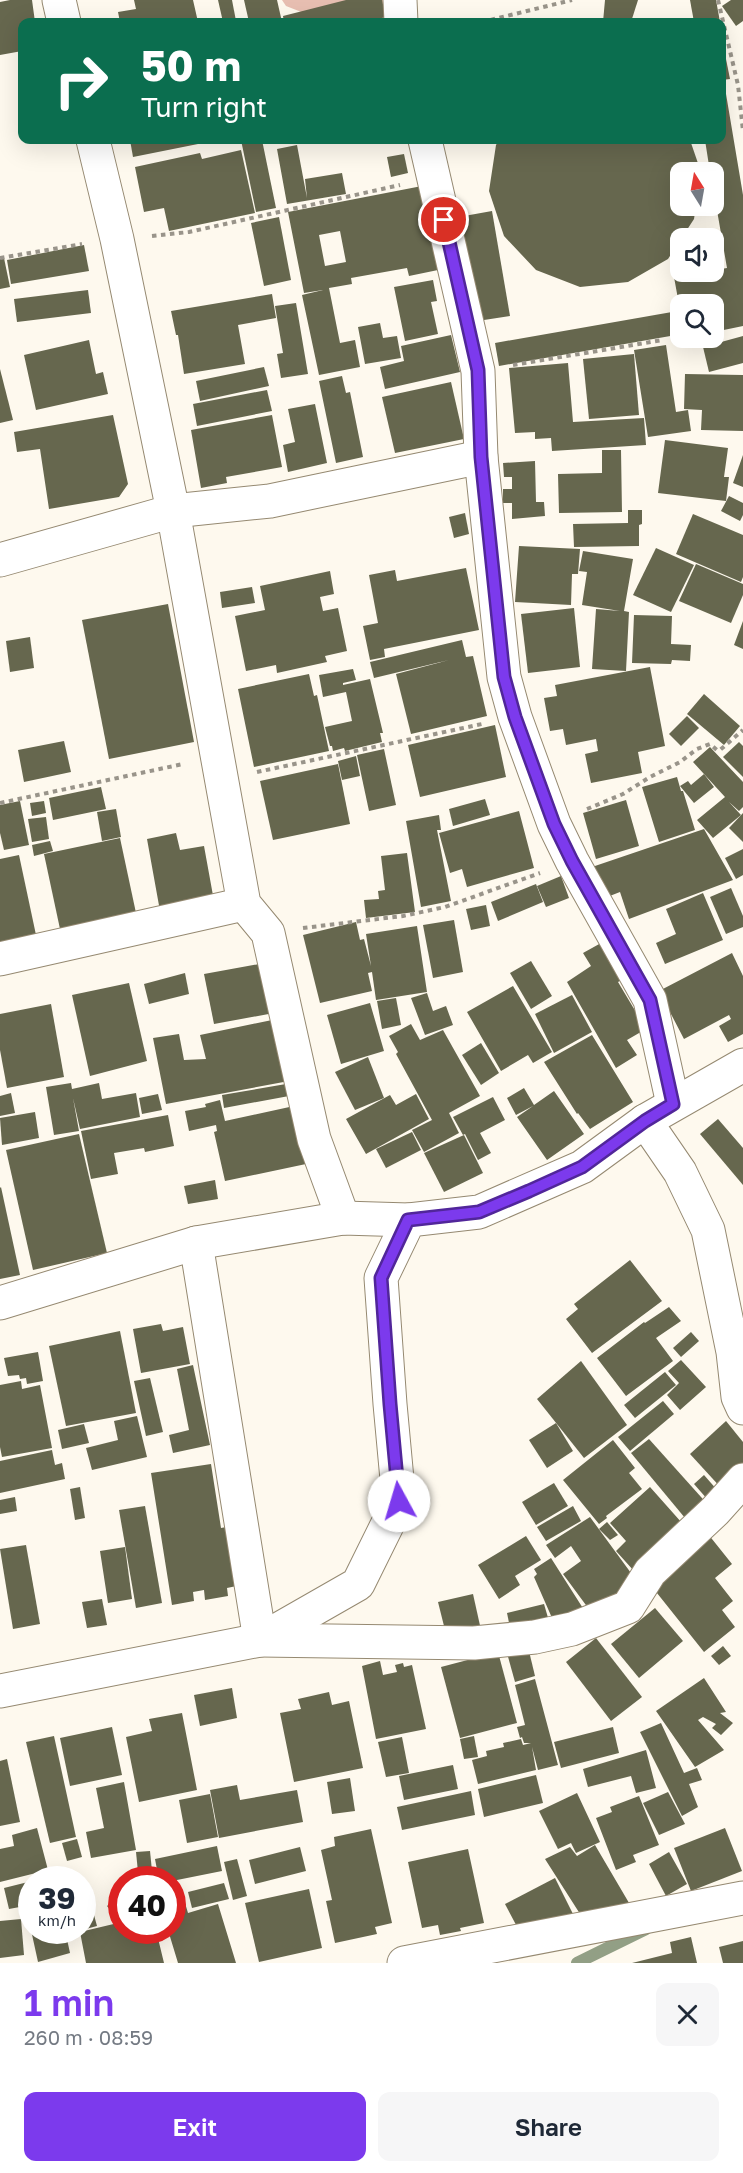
<!DOCTYPE html>
<meta charset="utf-8">
<style>
body{margin:0;font-family:"Golos Text",sans-serif;background:#f6f6f7;color:#1f2937;height:100vh;display:flex;flex-direction:column;font-size:22px;white-space:nowrap}
*{box-sizing:border-box;margin:0}
p{font-size:20px;color:#747a83}
.icon{flex:none;width:33px;height:33px;fill:none;stroke:currentColor;stroke-width:2;stroke-linecap:round;stroke-linejoin:round}
.map{position:relative;height:1963px;overflow:hidden}
.details{display:flex;flex-direction:column;background:#fff;flex:1}
.details>*{flex:none}
.top-card{position:absolute;left:18px;top:18px;width:708px;height:126px;border-radius:12px;box-shadow:0 6px 24px #0002;background:#0b6e4f;color:#fff;overflow:hidden}
.needle{width:39px;rotate:349deg}
.fabs{position:absolute;left:670px;top:162px;display:grid;gap:12px}
.fabs a{display:grid;place-items:center;width:54px;height:54px;border-radius:12px;background:#fff;box-shadow:0 6px 24px #0002;font-size:30px}
.speed{position:absolute;left:18px;top:1866px;display:flex;gap:12px;font-size:30px;font-weight:700;text-align:center}
.speed>*{display:grid;place-content:center;width:78px;height:78px;border-radius:50%;background:#fff;box-shadow:0 6px 24px #0002;line-height:1}
.speed small{font-size:15px;font-weight:400}
.speed .limit{border:9px solid #d22;background:#fff;color:#111}
.pin{position:absolute;display:grid;place-items:center;width:51px;height:51px;color:#fff;margin:-26px;border:3px solid #fff;border-radius:50%;box-shadow:0 2px 6px #0007}
.me{position:absolute;width:66px;margin:-33px;rotate:354deg;stroke-linejoin:round;filter:drop-shadow(0 0 4px #0008)}
.turn{display:flex;align-items:center;gap:21px;height:126px;padding:0 24px;font-size:27px}
.turn .icon{width:78px;height:78px;stroke-width:2.5}
.turn b{display:block;font-size:42px;line-height:51px}
.round{display:grid;place-items:center;flex:none;width:63px;height:63px;border-radius:12px;background:#f6f6f7}
.summary{display:flex;align-items:center;justify-content:space-between;height:102px;padding:0 24px}
h1{font-size:36px;font-weight:600;line-height:45px;color:#7c3aed}
.cta{display:flex;gap:12px;margin-top:auto;padding:12px 24px}
.cta a{flex:1;height:69px;border-radius:12px;background:#7c3aed;color:#fff;font-size:24px;font-weight:600;line-height:69px;text-align:center}
.cta a+a{background:#f6f6f7;color:#1f2937}
.map>svg:first-child{display:block}
.forest{fill:#e7beb1}
.lines{fill:none;stroke-linecap:round;stroke-linejoin:round}
.stream{stroke:#929f85;stroke-width:12}
.building{fill:#66674e;fill-rule:evenodd}
.street-casing{stroke:#958971;stroke-width:35}
.secondary-casing{stroke:#958971;stroke-width:35}
.path{stroke:#99948a;stroke-width:4;stroke-dasharray:4.5 4.5;stroke-linecap:butt}
.street{stroke:#fff;stroke-width:33}
.secondary{stroke:#fff;stroke-width:33}
.route-casing{stroke:#51269a;stroke-width:15}
.route{stroke:#7c3aed;stroke-width:10}
</style>
<div class="map">
<svg width="743" height="1963" viewBox="0 0 743 1963">
<rect width="100%" height="100%" fill="#fef9ee"/>
<!-- forest -->
<polygon class="forest" points="282,0 412,0 394,22 327,22 286,6"/>
<g class="lines">
<!-- stream -->
<polyline class="stream" points="577,1963 646,1929"/>
</g>
<!-- building -->
<g class="building">
<polygon points="10,0 32,0 35,22 22,22 22,51 0,55 0,2"/>
<polygon points="134,0 193,0 198,22 120,22 118,12 136,9"/>
<polygon points="218,0 232,0 236,21 223,22"/>
<polygon points="244,0 277,0 282,22 249,22"/>
<polygon points="346,0 382,0 386,17 364,22 284,22 283,16"/>
<polygon points="605,0 638,0 631,22 603,22"/>
<polygon points="690,0 716,0 720,22 694,22"/>
<polygon points="731,0 743,0 743,21 736,26 722,6"/>
<polygon points="722,39 730,79 722,80"/>
<polygon points="722,82 724,82 743,195 743,326 714,332 714,304 681,304 680,310 674,277 727,268 714,193 714,172 710,172 705,140 722,140"/>
<polygon points="130,140 207,140 208,142 133,157"/>
<polygon points="241,140 262,140 276,208 256,212"/>
<polygon points="499,140 690,140 701,172 681,172 681,206 696,206 694,219 668,259 628,282 580,287 536,270 504,236 489,191 496,145"/>
<polygon points="297,145 307,198 305,179 342,173 346,194 287,204 277,149"/>
<polygon points="241,150 255,213 169,231 164,208 144,212 135,167 200,153 202,159"/>
<polygon points="404,154 408,173 391,177 387,157"/>
<path d="M422,186L438,270L409,276L407,268L351,278L352,284L329,288L340,343L355,340L360,367L319,375L302,295L323,290L304,293L288,212ZM340,231L346,262L325,266L319,235Z"/>
<polygon points="492,211 510,316 471,322 453,218"/>
<polygon points="279,217 291,280 264,286 251,223"/>
<polygon points="84,245 89,271 11,284 7,260"/>
<polygon points="4,258 10,287 0,289 0,259"/>
<polygon points="433,280 437,301 431,302 438,334 405,341 394,287"/>
<polygon points="88,290 91,313 17,322 14,299"/>
<polygon points="272,294 276,318 238,325 245,364 184,374 178,335 176,335 171,311"/>
<polygon points="296,303 308,374 281,378 277,354 283,353 275,306"/>
<polygon points="672,312 676,335 499,366 495,343"/>
<polygon points="380,323 383,338 397,336 401,358 365,364 358,327"/>
<polygon points="451,335 460,372 385,389 380,367 404,361 401,346"/>
<polygon points="743,336 743,363 709,372 703,347"/>
<polygon points="89,340 96,374 103,372 108,394 36,410 24,355"/>
<polygon points="666,345 676,412 688,410 691,431 648,437 634,350"/>
<polygon points="634,354 639,415 589,419 583,359"/>
<polygon points="568,363 573,422 644,418 646,445 552,451 551,438 535,439 535,432 515,433 509,368"/>
<polygon points="264,367 269,386 200,401 196,381"/>
<polygon points="0,369 13,420 0,423"/>
<polygon points="685,374 743,375 743,431 701,430 702,410 684,409"/>
<polygon points="342,376 346,393 350,392 363,457 336,463 319,381"/>
<polygon points="451,382 464,439 395,453 382,397"/>
<polygon points="267,390 272,411 197,426 193,404"/>
<polygon points="315,404 327,463 288,472 283,445 295,442 288,409"/>
<polygon points="113,415 128,484 119,497 49,509 40,449 17,452 14,432"/>
<polygon points="272,415 282,467 226,477 227,483 201,488 191,430"/>
<polygon points="665,440 728,448 724,477 729,477 726,501 658,493"/>
<polygon points="602,450 621,450 622,512 559,513 558,474 602,473"/>
<polygon points="743,455 743,487 733,483"/>
<polygon points="535,461 536,502 544,502 545,516 512,519 512,503 503,503 503,489 512,489 512,477 504,477 503,463"/>
<polygon points="729,496 743,503 743,515 740,521 721,511"/>
<polygon points="628,510 642,510 642,524 639,525 639,546 574,547 573,524 628,523"/>
<polygon points="465,513 469,534 454,538 449,517"/>
<polygon points="693,514 743,535 743,577 741,582 676,554"/>
<polygon points="519,546 580,549 578,574 572,574 571,605 515,602"/>
<polygon points="656,548 694,565 671,612 633,595"/>
<polygon points="583,551 633,559 624,611 629,612 626,671 592,669 596,609 620,611 582,605 587,572 579,571"/>
<polygon points="696,564 743,584 743,595 731,623 679,601"/>
<polygon points="466,568 479,630 384,649 385,657 370,660 363,626 378,623 369,575 395,570 397,581"/>
<polygon points="330,571 334,594 320,597 323,611 338,608 347,651 325,656 327,662 277,673 276,665 246,671 235,616 265,610 260,586"/>
<polygon points="252,587 255,603 222,608 220,592"/>
<polygon points="168,604 194,742 109,759 82,620"/>
<polygon points="574,608 580,667 528,673 521,614"/>
<polygon points="634,615 672,616 671,644 691,645 690,661 672,660 671,664 632,663"/>
<polygon points="743,621 743,649 734,645"/>
<polygon points="30,637 34,668 10,672 6,641"/>
<polygon points="462,640 466,657 473,656 487,716 411,734 396,674 449,660 374,678 370,662"/>
<polygon points="650,667 665,746 638,752 642,773 591,783 585,754 598,751 596,739 566,745 563,729 550,731 544,698 557,696 555,685"/>
<polygon points="353,669 356,680 343,683 343,685 370,679 383,733 380,733 382,742 345,751 344,748 333,751 332,746 330,746 325,727 352,721 346,692 323,697 319,675"/>
<polygon points="309,674 314,696 317,695 329,751 254,767 238,689"/>
<polygon points="704,694 740,726 724,745 687,714"/>
<polygon points="687,716 699,728 681,746 669,734"/>
<polygon points="495,725 506,777 420,797 408,745"/>
<polygon points="64,741 71,772 24,782 18,750"/>
<polygon points="739,742 743,746 743,777 723,757"/>
<polygon points="710,747 743,782 743,807 739,811 729,802 741,815 713,838 697,820 725,797 693,762"/>
<polygon points="384,749 396,805 369,811 357,755"/>
<polygon points="356,756 360,776 342,780 338,761"/>
<polygon points="338,764 350,824 273,840 260,781"/>
<polygon points="704,774 714,787 694,803 680,786 688,781 691,785"/>
<polygon points="677,777 681,791 683,791 695,830 659,842 642,787"/>
<polygon points="101,787 106,809 53,820 49,798"/>
<polygon points="485,799 490,815 453,826 449,809"/>
<polygon points="626,800 639,846 596,859 583,813"/>
<polygon points="20,801 29,845 4,850 0,833 0,805"/>
<polygon points="44,801 46,813 32,816 30,803"/>
<polygon points="116,809 121,837 102,841 97,812"/>
<polygon points="519,811 534,868 467,887 462,869 450,873 439,833"/>
<polygon points="743,813 743,842 729,828"/>
<polygon points="439,815 441,830 437,830 451,901 421,907 406,821"/>
<polygon points="46,817 49,839 32,842 28,819"/>
<polygon points="704,829 733,880 629,919 620,892 602,899 592,867"/>
<polygon points="176,833 180,850 204,846 214,901 160,911 147,839"/>
<polygon points="120,838 136,913 60,929 44,854"/>
<polygon points="50,841 53,851 34,856 32,845"/>
<polygon points="743,849 743,875 736,879 725,858"/>
<polygon points="407,853 415,912 366,918 364,900 379,899 378,891 385,890 381,856"/>
<polygon points="19,855 36,935 0,943 0,859"/>
<polygon points="561,876 569,898 546,907 537,886"/>
<polygon points="536,884 543,902 498,921 491,902"/>
<polygon points="731,888 743,916 743,927 726,934 710,897"/>
<polygon points="703,893 723,940 665,964 656,943 676,934 666,909"/>
<polygon points="486,905 490,926 471,930 466,909"/>
<polygon points="454,920 463,972 433,978 423,925"/>
<polygon points="356,922 360,940 364,939 371,966 366,934 417,926 427,992 376,1000 372,972 368,973 372,991 320,1003 303,935"/>
<polygon points="601,943 623,979 618,982 646,1029 627,1040 637,1055 616,1068 567,982 591,966 583,953"/>
<polygon points="732,953 743,976 743,1034 728,1042 719,1026 731,1019 729,1015 684,1039 659,991"/>
<polygon points="531,961 552,996 531,1009 510,973"/>
<polygon points="265,963 274,1013 214,1024 204,974"/>
<polygon points="185,973 189,994 149,1004 144,984"/>
<polygon points="129,983 147,1061 90,1076 72,995"/>
<polygon points="513,986 552,1052 533,1063 528,1055 501,1071 467,1012"/>
<polygon points="427,993 433,1011 446,1006 453,1025 425,1035 411,998"/>
<polygon points="572,995 592,1032 554,1053 535,1014"/>
<polygon points="396,998 401,1025 382,1029 377,1001"/>
<polygon points="370,1003 384,1051 341,1064 327,1015"/>
<polygon points="51,1004 64,1077 7,1088 0,1050 0,1014"/>
<polygon points="277,1019 289,1081 166,1104 153,1038 179,1034 184,1060 206,1059 200,1035"/>
<polygon points="411,1024 420,1040 443,1030 480,1096 449,1113 459,1133 424,1152 412,1130 432,1120 396,1054 398,1052 389,1036"/>
<polygon points="592,1035 633,1102 590,1129 578,1113 577,1114 544,1062"/>
<polygon points="481,1043 499,1073 481,1085 462,1055"/>
<polygon points="368,1057 384,1098 355,1110 335,1072"/>
<polygon points="71,1083 72,1089 99,1083 102,1099 136,1093 140,1117 80,1129 73,1098 79,1131 54,1135 46,1087"/>
<polygon points="286,1084 289,1096 224,1108 222,1095"/>
<polygon points="524,1088 534,1105 554,1091 584,1134 547,1160 517,1117 533,1106 516,1115 507,1098"/>
<polygon points="11,1093 15,1113 0,1116 0,1096"/>
<polygon points="158,1094 162,1110 142,1114 139,1098"/>
<polygon points="416,1094 429,1119 366,1154 346,1119 390,1095 396,1105"/>
<polygon points="493,1097 505,1120 480,1133 491,1153 478,1160 465,1134 463,1135 453,1117"/>
<polygon points="220,1100 225,1121 294,1106 306,1164 225,1181 214,1132 217,1131 216,1125 189,1131 185,1111 206,1107 205,1104"/>
<polygon points="35,1112 39,1138 2,1145 0,1118"/>
<polygon points="168,1115 174,1146 145,1152 144,1148 114,1153 118,1174 91,1179 81,1131"/>
<polygon points="718,1119 743,1148 743,1185 700,1134"/>
<polygon points="412,1132 421,1150 386,1168 376,1149"/>
<polygon points="79,1134 107,1253 33,1270 6,1150"/>
<polygon points="464,1135 483,1173 444,1192 424,1153"/>
<polygon points="215,1180 218,1199 188,1204 184,1186"/>
<polygon points="1,1187 20,1275 0,1279 0,1188"/>
<polygon points="630,1260 662,1301 592,1353 566,1319 578,1309 574,1304"/>
<polygon points="669,1307 681,1321 656,1338 673,1361 626,1396 597,1358 644,1322 645,1323"/>
<polygon points="161,1324 163,1331 183,1327 190,1364 141,1373 133,1329"/>
<polygon points="120,1331 136,1413 66,1426 49,1346"/>
<polygon points="691,1332 699,1341 681,1357 673,1348"/>
<polygon points="38,1352 43,1381 27,1384 26,1378 20,1379 19,1375 8,1376 4,1358"/>
<polygon points="681,1360 706,1387 680,1410 667,1395 679,1383 668,1371"/>
<polygon points="581,1361 627,1425 584,1458 537,1399"/>
<polygon points="193,1365 210,1445 173,1453 169,1435 189,1430 177,1369"/>
<polygon points="665,1372 676,1385 635,1418 624,1405"/>
<polygon points="150,1378 163,1432 146,1436 134,1381"/>
<polygon points="21,1381 22,1389 40,1385 52,1448 2,1457 0,1447 0,1385"/>
<polygon points="663,1401 674,1414 630,1451 618,1437"/>
<polygon points="137,1416 147,1457 92,1470 86,1448 118,1440 114,1421"/>
<polygon points="726,1421 743,1442 743,1470 723,1490 690,1454"/>
<polygon points="556,1423 573,1451 547,1468 529,1440"/>
<polygon points="84,1424 89,1443 62,1449 58,1430"/>
<polygon points="649,1439 710,1507 690,1524 631,1453"/>
<polygon points="613,1440 635,1468 629,1473 642,1489 606,1516 607,1518 599,1524 563,1480"/>
<polygon points="52,1450 55,1465 62,1463 65,1479 0,1493 0,1461"/>
<polygon points="211,1464 221,1528 237,1525 246,1584 227,1588 228,1596 205,1600 204,1590 193,1592 194,1601 172,1605 151,1473"/>
<polygon points="704,1475 718,1491 708,1500 694,1484"/>
<polygon points="554,1483 568,1506 536,1525 522,1502"/>
<polygon points="80,1487 85,1518 75,1520 70,1489"/>
<polygon points="650,1487 690,1532 634,1571 616,1551 626,1541 610,1523"/>
<polygon points="15,1497 17,1511 0,1514 0,1500"/>
<polygon points="145,1506 162,1603 136,1608 119,1510"/>
<polygon points="573,1506 581,1521 546,1541 537,1527"/>
<polygon points="590,1517 639,1584 594,1616 563,1574 581,1561 571,1546 555,1558 546,1545"/>
<polygon points="607,1522 618,1535 610,1540 599,1529"/>
<polygon points="704,1529 732,1564 715,1578 733,1601 722,1610 735,1627 704,1652 649,1583"/>
<polygon points="526,1536 541,1560 515,1576 520,1585 499,1599 478,1565"/>
<polygon points="26,1545 40,1624 13,1629 0,1549"/>
<polygon points="125,1547 132,1599 108,1603 100,1551"/>
<polygon points="551,1558 586,1613 556,1627 534,1577 537,1574 534,1569"/>
<polygon points="473,1594 481,1630 447,1638 438,1602"/>
<polygon points="102,1599 107,1625 87,1628 82,1602"/>
<polygon points="544,1604 551,1628 512,1637 507,1613"/>
<polygon points="655,1608 683,1641 639,1678 611,1644"/>
<polygon points="596,1638 642,1697 611,1721 566,1662"/>
<polygon points="723,1646 731,1656 719,1665 711,1656"/>
<polygon points="528,1647 535,1676 515,1682 507,1653"/>
<polygon points="498,1652 517,1723 460,1738 441,1667"/>
<polygon points="380,1661 383,1675 397,1672 395,1665 403,1663 404,1667 412,1665 426,1729 376,1739 362,1666"/>
<polygon points="704,1678 726,1712 720,1713 733,1723 721,1735 712,1728 716,1724 703,1717 698,1720 724,1750 695,1767 656,1711"/>
<polygon points="535,1679 558,1765 538,1770 532,1747 536,1770 478,1784 472,1760 487,1756 486,1751 504,1747 503,1743 521,1739 523,1745 531,1743 524,1743 522,1737 520,1738 517,1727 525,1725 515,1685"/>
<polygon points="232,1688 237,1718 200,1726 194,1695"/>
<polygon points="329,1692 332,1705 349,1701 363,1768 294,1782 280,1713 301,1709 298,1699"/>
<polygon points="182,1713 197,1790 139,1802 126,1737 152,1731 149,1719"/>
<polygon points="661,1723 684,1773 697,1768 702,1780 689,1784 698,1807 682,1816 640,1732"/>
<polygon points="112,1727 122,1775 70,1786 60,1738"/>
<polygon points="613,1727 619,1753 561,1768 554,1742"/>
<polygon points="54,1736 76,1837 50,1843 26,1742"/>
<polygon points="474,1736 478,1757 464,1759 460,1739"/>
<polygon points="402,1737 409,1773 386,1777 378,1742"/>
<polygon points="646,1750 656,1788 636,1793 631,1776 588,1787 583,1769"/>
<polygon points="7,1759 20,1822 0,1826 0,1761"/>
<polygon points="453,1765 458,1789 404,1800 399,1776"/>
<polygon points="536,1775 543,1803 484,1817 478,1789"/>
<polygon points="350,1778 355,1811 332,1814 327,1782"/>
<polygon points="124,1782 136,1850 91,1858 86,1832 104,1828 96,1788"/>
<polygon points="237,1785 240,1800 297,1790 303,1822 219,1838 210,1790"/>
<polygon points="471,1791 475,1815 402,1830 397,1807"/>
<polygon points="668,1792 685,1824 659,1835 643,1803"/>
<polygon points="577,1793 600,1842 576,1853 571,1843 558,1849 539,1811"/>
<polygon points="210,1794 218,1837 187,1843 179,1800"/>
<polygon points="639,1796 659,1845 633,1855 636,1862 616,1870 596,1818 612,1812 610,1807"/>
<polygon points="37,1828 48,1870 0,1882 0,1849 14,1846 12,1835"/>
<polygon points="725,1828 742,1871 691,1891 674,1848"/>
<polygon points="371,1829 392,1923 375,1927 377,1934 335,1943 326,1901 332,1900 321,1850 335,1846 334,1837"/>
<polygon points="77,1839 82,1857 67,1861 62,1843"/>
<polygon points="595,1845 632,1908 582,1917 545,1859 570,1847 577,1856"/>
<polygon points="217,1846 222,1871 172,1881 159,1880 155,1859"/>
<polygon points="300,1847 306,1871 255,1884 249,1860"/>
<polygon points="468,1849 484,1923 460,1928 461,1931 440,1935 438,1925 422,1928 408,1862"/>
<polygon points="150,1851 152,1871 138,1872 136,1852"/>
<polygon points="669,1852 687,1884 666,1896 649,1864"/>
<polygon points="237,1859 247,1896 233,1900 224,1862"/>
<polygon points="555,1878 573,1914 523,1938 505,1904"/>
<polygon points="32,1881 32,1929 31,1929 25,1906 9,1909 4,1888"/>
<polygon points="224,1883 229,1899 192,1908 188,1892"/>
<polygon points="82,1888 88,1906 91,1904 97,1926 82,1930"/>
<polygon points="309,1889 322,1948 259,1962 245,1903"/>
<polygon points="182,1893 188,1913 218,1904 236,1963 178,1963 168,1930 172,1930 172,1895"/>
<polygon points="122,1894 122,1911 115,1916 107,1906"/>
<polygon points="21,1919 24,1955 0,1958 0,1921"/>
<polygon points="122,1922 122,1930 156,1930 164,1963 86,1963 80,1932"/>
<polygon points="31,1930 65,1930 70,1953 38,1962"/>
<polygon points="691,1937 697,1963 632,1963 672,1953 670,1942"/>
<polygon points="743,1941 743,1963 723,1963 719,1947"/>
</g>
<g class="lines">
<defs>
<g id="street">
<polyline points="59,0 64,22"/>
<polyline points="400,0 401,22"/>
<polyline points="93,140 117,239 173,511 244,904 268,933 314,1139 343,1218"/>
<polyline points="425,140 478,371 481,457 504,677 515,717 554,824 572,861 650,1000 673,1104"/>
<polyline points="0,560 173,511 270,501 481,457"/>
<polyline points="0,959 244,904"/>
<polyline points="645,1121 680,1172 708,1230 733,1352 738,1397 743,1408"/>
<polyline points="196,1243 260,1640 474,1643 535,1637 572,1629 628,1607 650,1572 715,1511 743,1480"/>
<polyline points="0,1303 196,1243 343,1218 409,1220"/>
</g>
<g id="secondary">
<polyline points="0,1691 260,1640 358,1584 399,1501 390,1404 381,1278 409,1220 479,1212 582,1167 645,1121 743,1065"/>
<polyline points="404,1963 743,1898"/>
</g>
</defs>
<!-- street casing -->
<use href="#street" class="street-casing"/>
<!-- secondary casing -->
<use href="#secondary" class="secondary-casing"/>
<!-- path -->
<g class="path">
<polyline points="718,0 738,85 743,131"/>
<polyline points="482,22 572,0"/>
<polyline points="152,236 189,232 400,185"/>
<polyline points="0,258 82,244"/>
<polyline points="513,365 663,340"/>
<polyline points="257,772 482,724"/>
<polyline points="0,803 183,764"/>
<polyline points="587,809 623,794 650,777 680,762 697,749 710,744 717,750 720,750 743,730"/>
<polyline points="303,928 403,916 445,907 540,873"/>
</g>
<!-- street -->
<use href="#street" class="street"/>
<!-- secondary -->
<use href="#secondary" class="secondary"/>
</g>
<g class="lines">
<defs>
<polyline id="route" points="399,1501 390,1404 381,1278 408,1220 479,1212 529,1191 582,1167 645,1121 673,1104 650,1000 572,861 554,824 515,717 504,677 481,457 478,370 444,220"/>
</defs>
<!-- route casing -->
<use href="#route" class="route-casing"/>
<!-- route -->
<use href="#route" class="route"/>
</g>
</svg>
<div class="fabs">
<a><svg class="needle" viewBox="-14 -14 28 28"><path d="M0-13l5 13h-10z" fill="#e53935"/><path d="M0 13l5-13h-10z" fill="#747a83"/></svg></a>
<a><svg class="icon" aria-label="sound" viewBox="0 0 24 24"><path d="M4 9h4l5-4v14l-5-4H4zM17 9q2 3 0 6"/></svg></a>
<a><svg class="icon" aria-label="search" viewBox="0 0 24 24"><circle cx="10" cy="10" r="6"/><path d="M15 15l6 6"/></svg></a>
</div>
<div class="speed"><div>39<small>km/h</small></div><div class="limit">40</div></div>
<div class="pin" style="left:444px;top:220px;background:#d93025"><svg class="icon" aria-label="arrive" viewBox="0 0 24 24"><path d="M6 21V4h12l-3 4 3 4H6"/></svg></div>
<svg class="me" style="left:399px;top:1501px" viewBox="-20 -20 40 40"><circle r="19" fill="#fff"/><path d="M0-13L10 11 0 6-10 11z" fill="#7c3aed"/></svg>
<div class="top-card">
<div class="turn"><svg class="icon" aria-label="right" viewBox="0 0 24 24"><path d="M7 20v-9h11M14 6l5 5-5 5"/></svg><div><b>50 m</b>Turn right</div></div>
</div>
</div>
<section class="details">
<div class="summary"><div><h1>1 min</h1><p>260 m · 08:59</p></div><a class="round"><svg class="icon" aria-label="close" viewBox="0 0 24 24"><path d="M6 6l12 12M18 6L6 18"/></svg></a></div>
<div class="cta"><a>Exit</a><a>Share</a></div>
</section>
